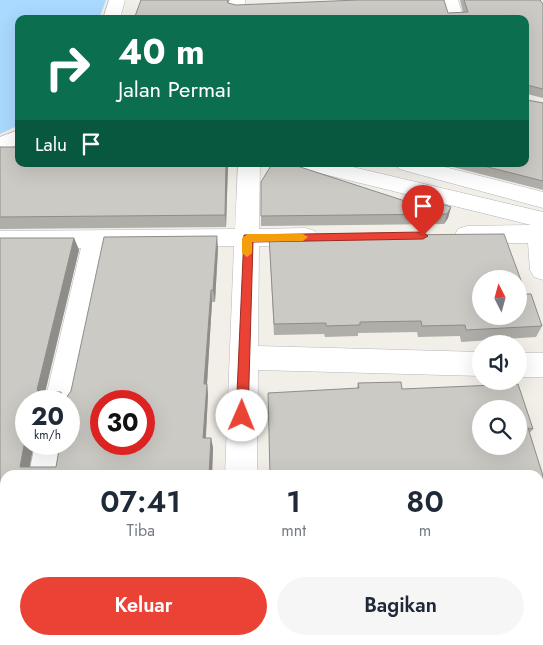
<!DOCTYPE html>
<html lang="id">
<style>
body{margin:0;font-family:Jost,sans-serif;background:#f6f6f7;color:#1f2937;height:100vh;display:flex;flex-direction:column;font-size:19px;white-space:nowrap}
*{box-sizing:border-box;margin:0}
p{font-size:16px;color:#747a83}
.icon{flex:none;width:28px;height:28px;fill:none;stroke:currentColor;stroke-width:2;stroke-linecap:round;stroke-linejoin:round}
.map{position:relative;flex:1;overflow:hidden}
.sheet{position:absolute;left:0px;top:470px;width:544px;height:175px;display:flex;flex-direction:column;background:#fff;border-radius:15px 15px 0 0;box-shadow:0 5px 20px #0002}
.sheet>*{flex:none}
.banner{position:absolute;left:15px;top:15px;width:514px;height:152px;border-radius:10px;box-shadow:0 5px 20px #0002;background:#0b6e4f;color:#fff;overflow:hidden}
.needle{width:32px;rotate:354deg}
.tools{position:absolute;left:472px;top:270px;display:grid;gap:10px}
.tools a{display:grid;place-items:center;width:55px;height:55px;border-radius:50%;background:#fff;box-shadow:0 5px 20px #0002;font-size:25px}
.speed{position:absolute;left:15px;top:390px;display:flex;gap:10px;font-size:25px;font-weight:700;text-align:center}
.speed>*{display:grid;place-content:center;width:65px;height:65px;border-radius:50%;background:#fff;box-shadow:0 5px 20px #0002;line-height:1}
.speed small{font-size:12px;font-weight:400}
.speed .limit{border:8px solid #d22;background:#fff;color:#111}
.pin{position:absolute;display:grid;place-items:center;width:42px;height:42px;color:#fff;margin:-51px -21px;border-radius:50% 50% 50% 0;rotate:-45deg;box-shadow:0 0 5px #0007}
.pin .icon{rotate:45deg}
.me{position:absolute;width:55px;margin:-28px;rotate:1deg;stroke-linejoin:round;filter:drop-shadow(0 0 4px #0008)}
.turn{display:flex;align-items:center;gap:18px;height:105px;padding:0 20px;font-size:22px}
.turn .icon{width:65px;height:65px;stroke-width:2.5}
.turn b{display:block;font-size:35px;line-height:42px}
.then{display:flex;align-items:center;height:48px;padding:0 20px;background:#0003;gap:10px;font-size:19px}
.eta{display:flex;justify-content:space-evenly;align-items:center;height:85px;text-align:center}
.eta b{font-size:30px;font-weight:600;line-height:35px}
.cta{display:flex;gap:10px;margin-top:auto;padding:10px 20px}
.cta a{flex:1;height:58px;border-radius:30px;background:#ea4335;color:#fff;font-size:20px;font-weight:600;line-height:58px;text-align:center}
.cta a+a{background:#f6f6f7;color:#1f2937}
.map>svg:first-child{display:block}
.water{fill:#aadaff}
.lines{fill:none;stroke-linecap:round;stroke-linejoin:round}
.minor-casing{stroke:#b5b8bc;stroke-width:1}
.minor{fill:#fff;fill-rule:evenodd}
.wall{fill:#afaea9;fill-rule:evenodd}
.shaded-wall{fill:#8f8d8a}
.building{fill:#cccac5;stroke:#8f8d8a;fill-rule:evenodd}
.route{fill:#ea4335;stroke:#982c22}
.slow{fill:#f59e0b}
</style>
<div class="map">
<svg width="543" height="645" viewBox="0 0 543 645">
<rect width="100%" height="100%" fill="#f1efe8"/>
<!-- water -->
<polygon class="water" points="0,0 106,0 99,19 19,19 19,125 0,134"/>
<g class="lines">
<defs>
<g id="minor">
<polygon points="109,0 125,0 120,19 103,19"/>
<polygon points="229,0 245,0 244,19 226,19"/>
<polygon points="442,0 458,0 464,19 447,19"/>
<polygon points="19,130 19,144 0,152 0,137"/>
<polygon points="238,164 260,164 259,229 306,228 315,231 318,237 315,243 306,246 259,246 258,346 481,352 481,376 258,370 257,475 225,475 234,246 106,248 75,401 69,411 69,401 45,401 81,248 0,249 0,231 235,229"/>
<polygon points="300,164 340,164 543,212 543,280 534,277 530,270 528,243 467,244 458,241 455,235 458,229 467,226 531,225 303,169"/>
<polygon points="396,164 433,164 543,192 543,208 399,169"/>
<rect x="519" y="353" width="24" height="24"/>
<polygon points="35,444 67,444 61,475 29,475"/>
<rect x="539" y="505" width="4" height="34"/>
<rect x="219" y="640" width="38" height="5"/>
</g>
</defs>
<!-- minor casing -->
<use href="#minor" class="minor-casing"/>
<!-- minor -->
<use href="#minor" class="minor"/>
</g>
<!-- wall -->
<g class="wall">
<polygon points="141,0 232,0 230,0 228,3 236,5 448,13 463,12 460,0 540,0 543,4 543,98 527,94 527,100 543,103 543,190 441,164 525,164 134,19"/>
<polygon points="0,147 19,164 228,164 226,227 0,229"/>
<polygon points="408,202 451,207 448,218 444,224 261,226 261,216"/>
<polygon points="269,236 526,294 542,326 536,337 461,342 460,336 418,337 417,332 358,333 358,336 325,337 324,334 274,335"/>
<path d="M0,238H74L79,250L45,392L65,400L218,248L215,302H212L207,384L208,395L206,438H211L213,448L212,475H5V582H0ZM26,401H69L56,467H29L26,444Z"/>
<polygon points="358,383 402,389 533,429 529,434 543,476 543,514 539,518 539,475 357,388"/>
</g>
<!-- shaded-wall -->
<g class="shaded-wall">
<polygon points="226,164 228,164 226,227 225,215"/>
<polygon points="451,207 448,218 444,224 447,214"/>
<polygon points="217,236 218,248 215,302 213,290"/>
<polygon points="74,238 79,250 43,401 37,390"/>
<polygon points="211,290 212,302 207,384 208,395 205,448 203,438 204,384"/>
<polygon points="61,392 66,401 62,401 61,400"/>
<polygon points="26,435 26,444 34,444 28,475 20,467"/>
<polygon points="211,438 213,448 212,475 209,475"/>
<polygon points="180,640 184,640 183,645 180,645"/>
</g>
<!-- building -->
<g class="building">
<polygon points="141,0 227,0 228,3 236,5 358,0 444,0 448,13 468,12 464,0 540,0 543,4 543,89 527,85 527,100 543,103 543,181 476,164 525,164 525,19 134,19"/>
<polygon points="0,147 19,147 19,164 226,164 225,215 0,217"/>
<polygon points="272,164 291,164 408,202 413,195 451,207 447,214 261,216 261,182"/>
<path d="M504,234L526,294H531L542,326L466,330L465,325L422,326L421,321L360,322V325L326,326V323L274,324L269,236ZM481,279H519V316H481Z"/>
<path d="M217,236L213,290H211L204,384H207L203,438H211L209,475H5V576H0V238H74L37,390L39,392H61V400L62,401H26V435L20,467H56L60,444H69V401H64L71,391L104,237ZM101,401H144V444H101Z"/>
<path d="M401,382L402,389L518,384L533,429L528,428L543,476V511H539V475H270L268,393L359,388L358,383ZM481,409H519V446H481Z"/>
<polygon points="539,587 543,587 543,645 268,645 268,640 539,640"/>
<polygon points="20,640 180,640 180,645 8,645 9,642 19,642"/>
</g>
<!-- route -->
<polygon class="route" points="423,232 428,236 423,239 253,242 248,416 247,420 242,422 238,420 236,416 244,235"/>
<!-- slow -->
<polygon class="slow" points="248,234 303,234 308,237 303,241 252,242 252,253 247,257 242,253 242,238"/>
</svg>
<div class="tools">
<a><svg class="needle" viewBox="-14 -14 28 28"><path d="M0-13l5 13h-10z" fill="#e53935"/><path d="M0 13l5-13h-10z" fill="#747a83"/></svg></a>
<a><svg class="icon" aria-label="sound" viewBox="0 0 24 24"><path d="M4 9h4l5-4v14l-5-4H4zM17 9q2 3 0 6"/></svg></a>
<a><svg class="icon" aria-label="search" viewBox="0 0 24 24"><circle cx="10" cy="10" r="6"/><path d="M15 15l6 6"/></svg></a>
</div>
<div class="speed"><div>20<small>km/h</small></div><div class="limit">30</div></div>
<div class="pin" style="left:423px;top:236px;background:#d93025"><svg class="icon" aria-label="arrive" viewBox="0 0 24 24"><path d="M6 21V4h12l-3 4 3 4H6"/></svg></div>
<svg class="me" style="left:242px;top:416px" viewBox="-20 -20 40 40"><circle r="19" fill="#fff"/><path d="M0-13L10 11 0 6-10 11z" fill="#ea4335"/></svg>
<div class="banner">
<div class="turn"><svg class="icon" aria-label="right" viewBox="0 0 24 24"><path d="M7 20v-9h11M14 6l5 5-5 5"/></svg><div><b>40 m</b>Jalan Permai</div></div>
<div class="then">Lalu<svg class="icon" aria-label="arrive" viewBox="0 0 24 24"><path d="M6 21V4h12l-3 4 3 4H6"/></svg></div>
</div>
<section class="sheet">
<div class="eta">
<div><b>07:41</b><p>Tiba</p></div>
<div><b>1</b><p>mnt</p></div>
<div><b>80</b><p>m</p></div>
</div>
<div class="cta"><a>Keluar</a><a>Bagikan</a></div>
</section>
</div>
